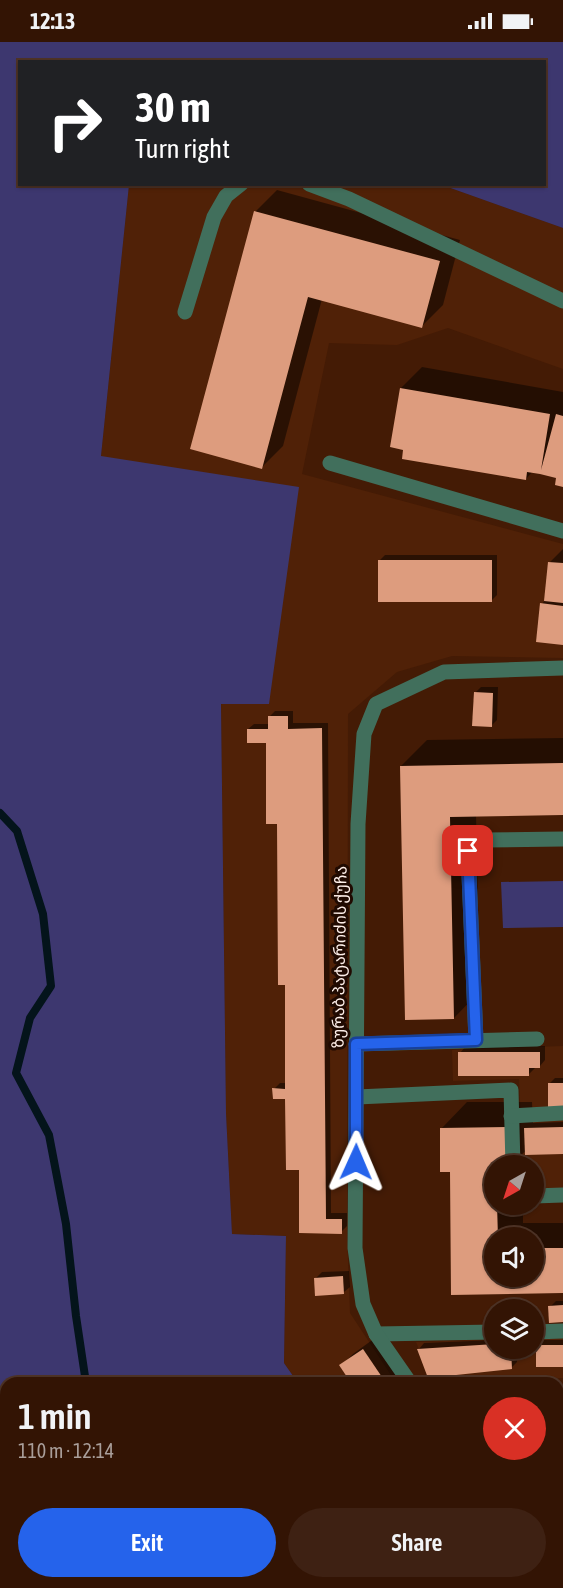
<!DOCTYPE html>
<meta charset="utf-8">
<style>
body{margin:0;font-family:"Asap Condensed","Noto Sans Georgian",sans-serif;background:#3e2113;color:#f1f3f6;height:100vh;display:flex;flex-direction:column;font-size:22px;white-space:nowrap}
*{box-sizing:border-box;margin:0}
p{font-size:20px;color:#a99e9a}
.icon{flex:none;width:33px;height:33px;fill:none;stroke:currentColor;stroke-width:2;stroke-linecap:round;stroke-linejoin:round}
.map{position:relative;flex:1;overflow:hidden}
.panel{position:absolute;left:0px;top:1335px;width:564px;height:212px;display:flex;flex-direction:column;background:#331404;border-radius:18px 18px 0 0;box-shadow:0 2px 4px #0004,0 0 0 2px #4e3326}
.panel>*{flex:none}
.hud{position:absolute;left:18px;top:18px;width:528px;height:126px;border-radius:0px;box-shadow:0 2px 4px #0004,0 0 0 2px #4e3326;background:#202124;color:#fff;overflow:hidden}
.needle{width:39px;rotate:219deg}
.buttons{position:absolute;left:484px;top:1113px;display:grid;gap:12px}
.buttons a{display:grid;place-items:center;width:60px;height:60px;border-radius:50%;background:#331404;box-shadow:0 2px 4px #0004,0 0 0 2px #4e3326;font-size:30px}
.pin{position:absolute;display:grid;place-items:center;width:51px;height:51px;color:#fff;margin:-26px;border-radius:12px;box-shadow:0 3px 9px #0006}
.me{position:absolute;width:66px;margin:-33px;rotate:1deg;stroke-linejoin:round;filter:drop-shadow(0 0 4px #0008)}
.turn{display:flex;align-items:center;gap:21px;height:126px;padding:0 18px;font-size:27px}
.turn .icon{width:78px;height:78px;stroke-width:2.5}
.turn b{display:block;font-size:42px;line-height:51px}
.round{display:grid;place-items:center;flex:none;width:63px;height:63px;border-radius:32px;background:#3e2113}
.summary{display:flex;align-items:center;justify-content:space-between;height:102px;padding:0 18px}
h1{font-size:36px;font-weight:600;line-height:45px}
.action{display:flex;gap:12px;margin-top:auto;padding:12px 18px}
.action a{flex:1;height:69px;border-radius:36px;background:#2563eb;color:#fff;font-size:24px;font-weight:600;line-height:69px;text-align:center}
.action a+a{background:#3e2113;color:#f1f3f6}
.status{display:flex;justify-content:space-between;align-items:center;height:42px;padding:0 30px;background:#331404;direction:ltr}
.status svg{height:16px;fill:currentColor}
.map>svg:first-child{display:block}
.built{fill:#502107}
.green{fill:#3d376f}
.shadow{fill:#0007;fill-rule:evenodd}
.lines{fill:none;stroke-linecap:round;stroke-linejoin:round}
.stream{stroke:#04141b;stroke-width:8}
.building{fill:#dd9c7e}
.minor{stroke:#416f5c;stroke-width:15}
.route-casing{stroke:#184099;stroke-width:15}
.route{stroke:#2563eb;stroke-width:10}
.labels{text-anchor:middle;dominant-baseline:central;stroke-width:6;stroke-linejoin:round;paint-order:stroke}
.street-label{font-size:16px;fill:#feefe9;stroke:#200a01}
</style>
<div class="status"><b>12:13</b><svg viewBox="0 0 49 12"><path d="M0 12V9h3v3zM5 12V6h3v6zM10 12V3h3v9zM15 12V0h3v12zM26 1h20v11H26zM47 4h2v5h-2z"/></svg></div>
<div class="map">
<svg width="563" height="1546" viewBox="0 0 563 1546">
<rect width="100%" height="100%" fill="#441b05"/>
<!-- built -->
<g class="built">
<polygon points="129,143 442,143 563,186 563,327 448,286 397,303 329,301 302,432 563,502 563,616 452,614 397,630 348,672 347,1191 350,1271 396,1341 298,1341 284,1321 286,1194 232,1192 226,1071 221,661 268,662 101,414"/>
<polygon points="563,1004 563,1147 534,1148 534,1124 523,1123 519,1037 453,1039 452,1008"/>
<polygon points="563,1296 563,1336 432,1339 416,1300 495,1298 495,1306 534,1306 534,1297"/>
</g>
<!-- green -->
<g class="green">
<polygon points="0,0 563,0 563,186 442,143 544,142 544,20 20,20 20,142 129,143 101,414 299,445 269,662 221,662 226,1071 232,1192 286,1194 284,1321 298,1341 6,1341 6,1540 526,1540 530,1546 0,1546"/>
<polygon points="563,839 563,885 503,886 501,840"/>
</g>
<!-- shadow -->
<g class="shadow">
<polygon points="277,148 460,198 443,263 422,284 322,257 283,404 262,425 192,406 256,169"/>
<polygon points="422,325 563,350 563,443 558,435 533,429 526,437 401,346"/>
<polygon points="563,507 563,601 542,562 546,557 550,520"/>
<polygon points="385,513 497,513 497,553 492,558 379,519"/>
<polygon points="481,645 498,645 497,678 491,684 475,651"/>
<polygon points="275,669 293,669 293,681 328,681 331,1171 347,1171 347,1184 341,1190 301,1190 300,1126 287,1056 274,1047 280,1041 286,1041 286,941 278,780 267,700 248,687 254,682 269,682 269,675"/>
<polygon points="563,696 563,772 476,773 480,949 454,976 401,724 427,698"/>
<polygon points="545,1004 545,1018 540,1024 535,1024 535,1026 529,1032 460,1011 465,1005"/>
<polygon points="555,1036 563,1036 563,1064 549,1042"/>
<path d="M467,1060H532L533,1081L563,1080V1111L526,1109L522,1112V1124H495V1162H523V1181H563V1250L453,1251L451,1128L441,1087ZM495,1196H534V1234H495Z"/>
<polygon points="349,1229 350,1245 344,1250 316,1236 322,1230"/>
<polygon points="556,1259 563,1259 563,1279 550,1265"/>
<polygon points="375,1296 403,1336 398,1341 353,1341 341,1324 353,1312"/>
<polygon points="495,1298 495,1306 517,1306 517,1320 511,1326 419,1307 424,1301"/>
<polygon points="544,1298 563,1298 563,1323 538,1304"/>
</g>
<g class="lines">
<!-- stream -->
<g class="stream">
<polyline points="0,771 17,789 43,872 51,944 30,976 16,1031 49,1093 66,1182 76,1274 86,1341"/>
<polyline points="75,1540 79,1546"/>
<polyline points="311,1540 314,1546"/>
</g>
</g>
<!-- building -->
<g class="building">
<polygon points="254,169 440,219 422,286 308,255 262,427 190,407"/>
<polygon points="400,346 550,372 541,428 556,372 563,374 563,445 555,443 556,436 540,432 527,430 526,438 402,417 403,408 390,405"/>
<rect x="378" y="518" width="114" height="42"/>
<polygon points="548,520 563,521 563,561 544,559"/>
<polygon points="540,561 563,564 563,603 536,600"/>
<polygon points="474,650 493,651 492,685 472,684"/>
<polygon points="268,674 288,674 288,687 322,686 326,1177 342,1177 342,1192 299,1191 299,1128 286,1128 285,1057 273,1057 272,1046 285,1047 285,943 278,943 277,782 266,782 266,701 247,701 247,687 268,687"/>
<polygon points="563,721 563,773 450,775 454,977 405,978 400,724"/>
<polygon points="458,1010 540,1010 540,1026 529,1026 529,1034 458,1034"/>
<rect x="548" y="1041" width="15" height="25"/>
<polygon points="507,1085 507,1124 495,1124 495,1162 497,1162 498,1196 495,1196 495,1234 534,1234 534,1206 563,1206 563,1251 451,1253 450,1130 440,1130 440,1086"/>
<polygon points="563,1085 563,1112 525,1113 524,1086"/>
<polygon points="343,1234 344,1252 315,1254 314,1236"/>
<polygon points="563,1263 563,1280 549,1281 548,1264"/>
<polygon points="495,1302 495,1306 511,1306 512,1327 428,1336 417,1307"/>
<rect x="536" y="1303" width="27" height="22"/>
<polygon points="363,1307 386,1341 351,1341 339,1323"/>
</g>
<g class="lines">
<!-- minor -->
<g class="minor">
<polyline points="309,142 349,157 563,259"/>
<polyline points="185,270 214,175 226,154 241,142"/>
<polyline points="330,421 563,489"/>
<polyline points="476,998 468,809 483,798 563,797"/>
<polyline points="356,1002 537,997"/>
<polyline points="357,1055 511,1048 513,1124"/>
<polyline points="511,1074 563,1071"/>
<polyline points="534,1154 563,1153"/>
<polyline points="534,1290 563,1289"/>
<polyline points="376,1292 495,1290"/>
<polyline points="410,1341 376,1292 363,1262 355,1206 358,782 364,692 376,662 444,630 563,626"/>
<polyline points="558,1414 563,1416"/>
<polyline points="543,1540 547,1546"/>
</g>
</g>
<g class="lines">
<defs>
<polyline id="route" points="356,1120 356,1002 476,998 468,809"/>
</defs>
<!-- route casing -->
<use href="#route" class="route-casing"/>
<!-- route -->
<use href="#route" class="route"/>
</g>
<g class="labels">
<!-- street labels -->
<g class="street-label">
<text transform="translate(339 915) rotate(-89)">ზურაბ პატარიძის ქუჩა</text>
</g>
</g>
</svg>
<div class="buttons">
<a><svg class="needle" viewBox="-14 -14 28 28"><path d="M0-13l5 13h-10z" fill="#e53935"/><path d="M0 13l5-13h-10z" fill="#a99e9a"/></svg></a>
<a><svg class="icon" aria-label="sound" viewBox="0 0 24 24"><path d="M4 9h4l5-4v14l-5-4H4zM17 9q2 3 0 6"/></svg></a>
<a><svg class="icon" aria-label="layers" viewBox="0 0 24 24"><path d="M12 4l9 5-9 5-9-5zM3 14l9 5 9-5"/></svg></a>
</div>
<div class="pin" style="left:468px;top:809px;background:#d93025"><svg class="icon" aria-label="arrive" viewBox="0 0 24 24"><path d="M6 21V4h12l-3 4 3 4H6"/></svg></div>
<svg class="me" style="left:356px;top:1120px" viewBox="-20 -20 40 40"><path d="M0-17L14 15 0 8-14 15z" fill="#2563eb" stroke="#fff" stroke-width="4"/></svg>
<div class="hud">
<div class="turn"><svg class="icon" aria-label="right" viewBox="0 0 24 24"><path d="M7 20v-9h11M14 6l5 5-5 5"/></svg><div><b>30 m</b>Turn right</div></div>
</div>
<section class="panel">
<div class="summary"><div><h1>1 min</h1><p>110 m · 12:14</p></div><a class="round" style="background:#d93025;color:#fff"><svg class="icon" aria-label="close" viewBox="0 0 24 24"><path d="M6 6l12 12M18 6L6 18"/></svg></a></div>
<div class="action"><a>Exit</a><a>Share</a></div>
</section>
</div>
